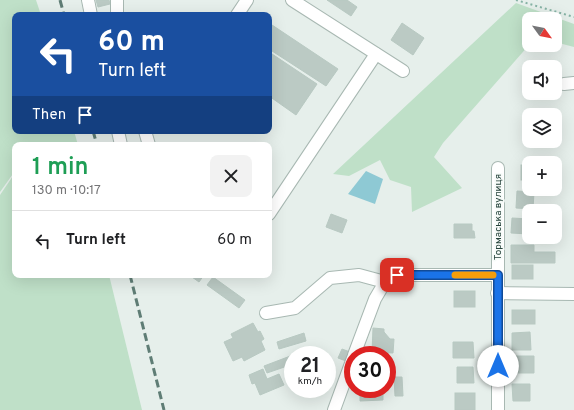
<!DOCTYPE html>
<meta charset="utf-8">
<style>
body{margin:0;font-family:Overpass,sans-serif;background:#f2f2f2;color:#202124;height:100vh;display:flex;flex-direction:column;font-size:15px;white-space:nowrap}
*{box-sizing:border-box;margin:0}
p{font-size:13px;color:#757577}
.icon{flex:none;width:22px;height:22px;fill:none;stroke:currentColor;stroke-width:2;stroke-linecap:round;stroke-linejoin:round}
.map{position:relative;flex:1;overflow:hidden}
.details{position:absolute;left:12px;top:142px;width:260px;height:136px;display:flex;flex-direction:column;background:#fff;border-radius:8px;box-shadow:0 4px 16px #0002}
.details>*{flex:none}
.guide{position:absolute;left:12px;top:12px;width:260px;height:122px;border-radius:8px;box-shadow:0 4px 16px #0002;background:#1a4fa0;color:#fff;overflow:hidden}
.needle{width:26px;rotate:123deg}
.fabs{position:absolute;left:522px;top:12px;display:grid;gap:8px}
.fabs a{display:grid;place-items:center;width:40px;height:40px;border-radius:8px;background:#fff;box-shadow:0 4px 16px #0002;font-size:20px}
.speed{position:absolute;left:284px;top:346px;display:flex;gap:8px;font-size:20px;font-weight:700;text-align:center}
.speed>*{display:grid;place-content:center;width:52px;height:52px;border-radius:50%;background:#fff;box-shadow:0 4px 16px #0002;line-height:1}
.speed small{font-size:10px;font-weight:400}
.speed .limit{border:6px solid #d22;background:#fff;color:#111}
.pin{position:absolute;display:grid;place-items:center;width:34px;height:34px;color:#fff;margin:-17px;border-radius:8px;box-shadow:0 2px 6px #0006}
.me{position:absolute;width:44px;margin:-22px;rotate:0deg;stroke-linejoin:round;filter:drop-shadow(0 0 3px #0008)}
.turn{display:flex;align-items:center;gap:14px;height:84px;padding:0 20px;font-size:18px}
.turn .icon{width:52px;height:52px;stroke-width:2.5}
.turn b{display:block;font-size:28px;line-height:34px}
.then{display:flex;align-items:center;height:38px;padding:0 20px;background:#0003;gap:8px;font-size:15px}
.round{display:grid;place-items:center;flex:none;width:42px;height:42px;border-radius:8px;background:#f2f2f2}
.headline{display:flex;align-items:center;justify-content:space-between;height:68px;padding:0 20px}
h1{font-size:24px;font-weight:600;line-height:30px;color:#1e9e55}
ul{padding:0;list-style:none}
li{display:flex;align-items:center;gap:12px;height:60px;padding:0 20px;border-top:1px solid #e0e0e0}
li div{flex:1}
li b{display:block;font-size:15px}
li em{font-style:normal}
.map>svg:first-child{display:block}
.green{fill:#bfe0c8}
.water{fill:#8ec9d4}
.building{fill:#bbcac4;stroke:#b8c9c2}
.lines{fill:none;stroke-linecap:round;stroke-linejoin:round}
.minor-casing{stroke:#a8b8b2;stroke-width:14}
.path{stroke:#86b3a5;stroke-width:2;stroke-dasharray:2 3;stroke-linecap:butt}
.minor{stroke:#fff;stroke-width:12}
.rail{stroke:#5f7d75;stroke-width:3;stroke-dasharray:8 4;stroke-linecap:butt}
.route-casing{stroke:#114b97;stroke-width:10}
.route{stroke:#1a73e8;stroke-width:7}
.slow{stroke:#f59e0b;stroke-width:7}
.labels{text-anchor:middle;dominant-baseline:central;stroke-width:3.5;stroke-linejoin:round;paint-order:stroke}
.street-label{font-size:10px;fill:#24423a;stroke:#f7fbf9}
</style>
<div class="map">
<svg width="574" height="410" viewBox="0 0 574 410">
<rect width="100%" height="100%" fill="#e6efeb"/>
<!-- green -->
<g class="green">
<polygon points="0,0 36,0 41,15 15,15 15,131 74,131 78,145 15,145 15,171 0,192"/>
<polygon points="516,3 574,24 574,47 555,42 555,19 529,19 529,45 443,143 434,157 462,188 412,212 411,187 390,180 380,160 349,176 333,174"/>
<polygon points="15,173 15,275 109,275 142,410 0,410 0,195"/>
</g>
<!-- water -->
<polygon class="water" points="366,171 383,179 375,204 348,194"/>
<!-- building -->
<g class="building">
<polygon points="96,0 109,0 110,4 98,7"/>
<polygon points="327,0 347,0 357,7 351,16"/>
<polygon points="269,23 338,69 326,86 269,49"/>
<polygon points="402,23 424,38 413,55 391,40"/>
<polygon points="269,52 317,84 296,115 269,96"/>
<rect x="521" y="165" width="8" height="15"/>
<polygon points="517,191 534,192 533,209 516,208"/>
<polygon points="331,214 347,220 342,233 326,227"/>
<polygon points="512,218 529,219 529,234 511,233"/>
<polygon points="454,224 472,224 472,231 474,231 475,238 454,238"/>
<polygon points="511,245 534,245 534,252 555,252 555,263 511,263"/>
<rect x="512" y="265" width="21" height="14"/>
<polygon points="194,275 204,275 199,282 192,277"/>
<polygon points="213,277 245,300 239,308 207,285"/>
<rect x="454" y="291" width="21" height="16"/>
<rect x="512" y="310" width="23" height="14"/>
<polygon points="253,323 258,332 260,331 264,339 261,341 265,350 244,361 242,357 233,361 224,342 233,338 231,334"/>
<polygon points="373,328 384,329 384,332 390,339 394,339 393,353 372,352"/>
<polygon points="530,332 531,350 512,350 512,333"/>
<polygon points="304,333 306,341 279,349 277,342"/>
<polygon points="453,342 473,342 474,358 453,358"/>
<polygon points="342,349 350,352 346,361 338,358"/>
<polygon points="293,355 293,364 267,373 264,366"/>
<polygon points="511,356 534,356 534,373 512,373"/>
<polygon points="457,367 473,367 474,383 457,383"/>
<polygon points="263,369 267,379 279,374 284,385 260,395 255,383 252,384 249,375"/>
<polygon points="394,377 402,377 403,396 395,396"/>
<polygon points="512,384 530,384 530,401 513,401"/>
<polygon points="368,389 383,389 383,400 360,401 360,390"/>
<rect x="455" y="393" width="20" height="17"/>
</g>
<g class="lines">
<defs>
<g id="minor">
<polyline points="88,0 91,15"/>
<polyline points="292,0 403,71"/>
<polyline points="117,15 117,0"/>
<polyline points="237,15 247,0"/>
<polyline points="564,84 574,83"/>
<polyline points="118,131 121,145"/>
<polyline points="145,131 149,145"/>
<polyline points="498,168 498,410"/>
<polyline points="269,214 376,54"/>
<polyline points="497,293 574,294"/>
<polyline points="266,313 295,308 330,278 359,275 385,282"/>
<polyline points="354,355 375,299 385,282 397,275 498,275"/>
<polyline points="334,410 353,358"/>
</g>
</defs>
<!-- minor casing -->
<use href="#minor" class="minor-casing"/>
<!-- path -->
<polyline class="path" points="516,0 574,17"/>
<!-- minor -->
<use href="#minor" class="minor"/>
<!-- rail -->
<g class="rail">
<polyline points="60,0 64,15"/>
<polyline points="93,131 97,145"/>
<polyline points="130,275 164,410"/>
</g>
</g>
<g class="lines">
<defs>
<polyline id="route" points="397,275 498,275 498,366"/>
</defs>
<!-- route casing -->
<use href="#route" class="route-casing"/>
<!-- route -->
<use href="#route" class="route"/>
<!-- slow -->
<polyline class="slow" points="455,275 493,275"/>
</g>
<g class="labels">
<!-- street labels -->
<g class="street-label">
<text transform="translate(498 217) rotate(-90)">Тормаська вулиця</text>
</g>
</g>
</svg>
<div class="fabs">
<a><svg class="needle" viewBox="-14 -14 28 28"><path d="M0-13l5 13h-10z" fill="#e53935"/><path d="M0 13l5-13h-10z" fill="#757577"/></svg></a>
<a><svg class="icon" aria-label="sound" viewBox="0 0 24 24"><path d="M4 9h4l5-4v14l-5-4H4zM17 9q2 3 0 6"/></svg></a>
<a><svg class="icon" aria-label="layers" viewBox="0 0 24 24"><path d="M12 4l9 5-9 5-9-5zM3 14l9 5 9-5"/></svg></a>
<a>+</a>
<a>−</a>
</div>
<div class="speed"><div>21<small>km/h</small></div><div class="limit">30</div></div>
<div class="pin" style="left:397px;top:275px;background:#d93025"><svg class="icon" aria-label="arrive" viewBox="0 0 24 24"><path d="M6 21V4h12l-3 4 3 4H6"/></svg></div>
<svg class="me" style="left:498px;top:366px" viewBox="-20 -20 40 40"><circle r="19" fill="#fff"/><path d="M0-13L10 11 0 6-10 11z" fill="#1a73e8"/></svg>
<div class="guide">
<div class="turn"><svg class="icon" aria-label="left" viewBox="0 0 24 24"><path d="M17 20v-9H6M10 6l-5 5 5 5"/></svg><div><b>60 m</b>Turn left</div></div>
<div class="then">Then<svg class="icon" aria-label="arrive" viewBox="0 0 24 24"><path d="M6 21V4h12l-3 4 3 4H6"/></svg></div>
</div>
<section class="details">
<div class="headline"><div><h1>1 min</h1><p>130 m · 10:17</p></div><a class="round"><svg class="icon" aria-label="close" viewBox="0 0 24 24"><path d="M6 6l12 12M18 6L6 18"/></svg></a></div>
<ul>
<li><svg class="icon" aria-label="left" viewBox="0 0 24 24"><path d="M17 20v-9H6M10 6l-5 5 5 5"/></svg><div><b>Turn left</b></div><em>60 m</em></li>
</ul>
</section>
</div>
